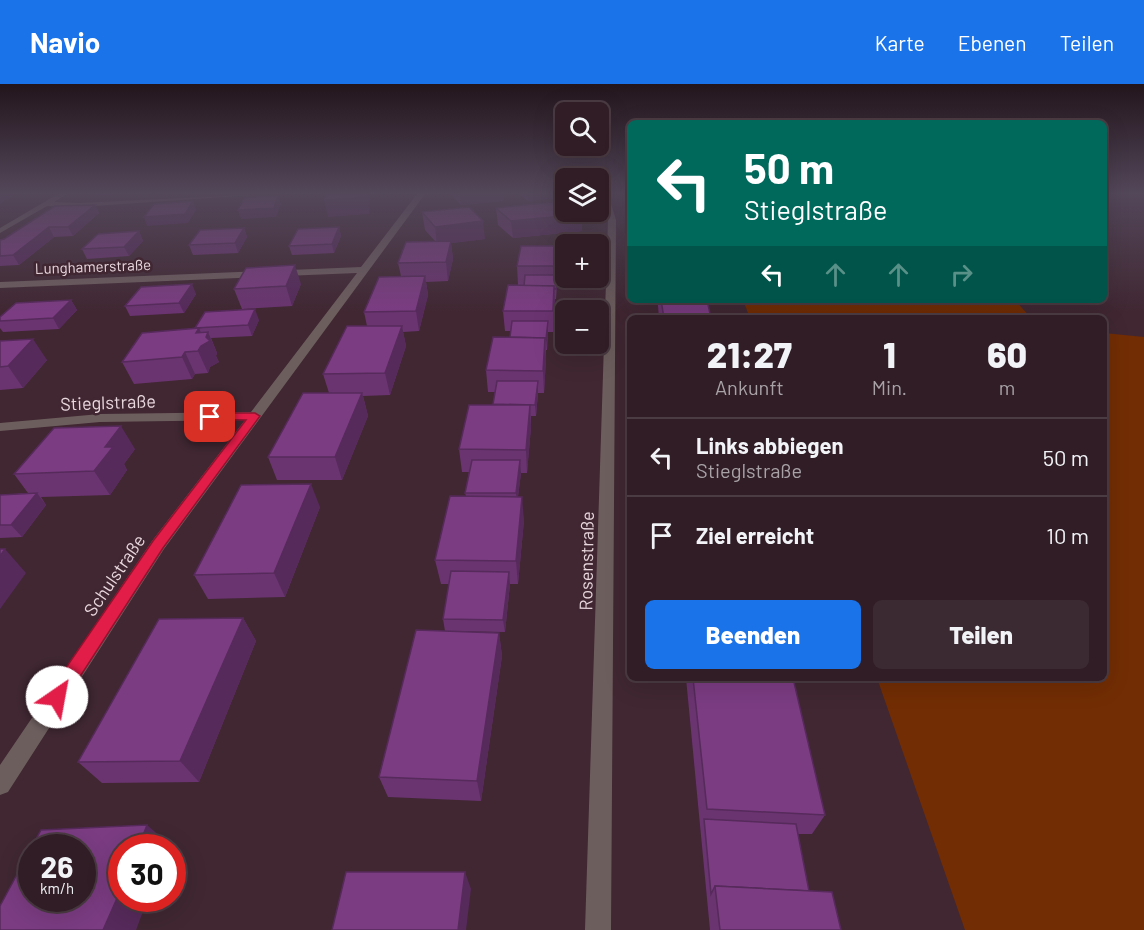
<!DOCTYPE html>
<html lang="de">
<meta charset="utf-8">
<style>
body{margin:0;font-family:Barlow,sans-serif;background:#3c2a32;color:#f1f3f6;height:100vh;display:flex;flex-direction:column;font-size:22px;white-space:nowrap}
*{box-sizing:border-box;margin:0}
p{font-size:20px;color:#a8a2a7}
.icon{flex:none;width:33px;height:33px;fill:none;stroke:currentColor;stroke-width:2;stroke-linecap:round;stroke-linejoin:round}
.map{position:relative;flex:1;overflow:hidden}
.details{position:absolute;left:627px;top:231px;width:480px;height:366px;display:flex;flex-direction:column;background:#301d26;border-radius:9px;box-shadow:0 6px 24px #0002,0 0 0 2px #4b3b43}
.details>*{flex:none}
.banner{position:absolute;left:627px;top:36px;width:480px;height:183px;border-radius:9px;box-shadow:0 6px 24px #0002,0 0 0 2px #4b3b43;background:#00695c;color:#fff;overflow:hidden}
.tools{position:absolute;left:555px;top:18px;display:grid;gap:12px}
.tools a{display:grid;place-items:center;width:54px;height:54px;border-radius:9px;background:#301d26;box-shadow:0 6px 24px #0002,0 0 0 2px #4b3b43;font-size:30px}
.speed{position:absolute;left:18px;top:750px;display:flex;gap:12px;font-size:30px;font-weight:700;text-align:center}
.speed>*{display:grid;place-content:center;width:78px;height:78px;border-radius:50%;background:#301d26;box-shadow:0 6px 24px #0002,0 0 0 2px #4b3b43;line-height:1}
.speed small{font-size:15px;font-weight:400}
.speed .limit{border:9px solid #d22;background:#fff;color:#111}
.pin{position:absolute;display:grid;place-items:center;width:51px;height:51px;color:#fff;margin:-26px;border-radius:12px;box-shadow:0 3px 9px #0006}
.me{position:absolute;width:66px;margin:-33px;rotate:33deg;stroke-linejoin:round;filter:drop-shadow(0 0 4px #0008)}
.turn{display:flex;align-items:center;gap:21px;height:126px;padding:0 18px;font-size:27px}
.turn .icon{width:78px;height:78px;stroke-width:2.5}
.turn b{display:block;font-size:42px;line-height:51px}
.lanes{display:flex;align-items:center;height:57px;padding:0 18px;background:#0003;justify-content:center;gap:30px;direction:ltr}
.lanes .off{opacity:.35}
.eta{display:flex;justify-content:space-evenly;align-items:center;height:102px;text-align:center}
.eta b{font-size:36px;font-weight:800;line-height:42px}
.action{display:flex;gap:12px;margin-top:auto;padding:12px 18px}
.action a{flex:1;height:69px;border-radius:9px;background:#1a73e8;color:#fff;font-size:24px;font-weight:800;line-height:69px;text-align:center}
.action a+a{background:#3c2a32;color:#f1f3f6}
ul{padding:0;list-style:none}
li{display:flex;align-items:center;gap:18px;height:78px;padding:0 18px;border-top:2px solid #4b3b43}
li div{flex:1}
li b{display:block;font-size:22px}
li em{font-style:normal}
header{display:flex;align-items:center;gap:36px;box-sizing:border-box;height:84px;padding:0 30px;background:#1a73e8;color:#fff}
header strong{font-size:28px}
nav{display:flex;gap:33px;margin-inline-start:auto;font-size:21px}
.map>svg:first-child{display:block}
.green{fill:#722d04}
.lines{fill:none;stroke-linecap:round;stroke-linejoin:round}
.street{fill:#6d5e5e;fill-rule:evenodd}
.wall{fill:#6a3470}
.shaded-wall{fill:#562a5b}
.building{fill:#7b3c82;stroke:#562a5b;stroke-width:1.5;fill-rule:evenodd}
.route{fill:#e11d48;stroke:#92132f;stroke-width:1.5}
.labels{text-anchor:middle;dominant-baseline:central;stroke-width:5;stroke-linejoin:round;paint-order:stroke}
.far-street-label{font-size:15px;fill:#e9d7de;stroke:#402732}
.street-label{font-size:18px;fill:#e9d7de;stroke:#402732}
</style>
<header>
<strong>Navio</strong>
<nav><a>Karte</a><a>Ebenen</a><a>Teilen</a></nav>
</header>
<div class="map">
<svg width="1144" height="846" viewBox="0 0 1144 846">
<rect width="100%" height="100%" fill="#402732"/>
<!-- green -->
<g class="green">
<polygon points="743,216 1015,216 1031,234 750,234"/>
<polygon points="1104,249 1144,253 1144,846 965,846 877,594 1104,594"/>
</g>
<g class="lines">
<!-- street -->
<g class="street">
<polygon points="58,110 67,110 54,118 79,119 265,110 79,123 47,122 0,149 0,144"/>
<polygon points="417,110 425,110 164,465 8,708 0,711 0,681 152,457 245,336 100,338 0,347 0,339 100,330 251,328 357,189 0,204 0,198 361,183"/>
<polygon points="600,110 608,110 616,136 611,846 585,846 608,136"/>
</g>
</g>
<!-- wall -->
<g class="wall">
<polygon points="450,110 502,110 503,117 461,121"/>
<polygon points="519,110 566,110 566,113 528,117"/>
<polygon points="95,121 99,129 73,152 54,153 19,181 0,182 0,156 4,155"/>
<polygon points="496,124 582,130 582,147 513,154 498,141"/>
<polygon points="422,128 485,155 451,159 453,175 448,197 426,198 428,211 419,247 403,248 406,262 390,311 363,312 368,332 342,396 277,396 268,373 329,309 323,290 367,242 364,228 401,192 398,179 435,157 425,146"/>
<polygon points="339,143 341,152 334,169 292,171 289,162"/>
<polygon points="244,144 247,153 238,169 193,171 189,161"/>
<polygon points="139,147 143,157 129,172 87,175 82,165"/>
<polygon points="562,162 561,201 557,201 556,215 555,215 553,248 548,248 547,266 546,266 546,275 544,309 538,309 536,332 531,332 531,343 527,389 521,389 518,412 524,436 518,500 510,500 505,548 445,547 443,535 449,500 441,500 435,476 466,412 465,409 469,388 462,388 459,365 493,321 495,308 488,308 486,286 510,253 511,247 505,247 503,227 524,202 524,201 518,201 517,182"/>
<polygon points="301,200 292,222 242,225 234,205"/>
<polygon points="196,210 184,229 130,232 125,222"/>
<polygon points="71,216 77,226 59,245 3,248 0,244 0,233"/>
<polygon points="658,216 707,216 711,234 659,234 658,222"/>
<polygon points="259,236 252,252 211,254 217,269 216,272 219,278 210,283 208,289 195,290 192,295 134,300 122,278 195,245"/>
<polygon points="0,257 47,276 23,304 0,306"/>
<polygon points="135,365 124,380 127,386 110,411 41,413 46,421 22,453 0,454 0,411 28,409 14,390"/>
<polygon points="320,423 285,513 208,515 194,491"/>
<polygon points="243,534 256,557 199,698 102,699 78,678"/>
<polygon points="499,549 502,572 481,717 388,713 379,693"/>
<polygon points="686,594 793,594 825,731 812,750 798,750 809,807 841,846 710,846"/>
</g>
<!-- shaded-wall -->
<g class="shaded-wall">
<polygon points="0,110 15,110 0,120"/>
<polygon points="98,110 120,110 99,111"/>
<polygon points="366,110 369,110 370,115 369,130 328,133 324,116"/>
<polygon points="460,110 502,110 503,117 461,121"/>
<polygon points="528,110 566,110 566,113 528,117"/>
<polygon points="278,111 281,120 276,133 241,135 238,126"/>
<polygon points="193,117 196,126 188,139 147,142 144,133"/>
<polygon points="95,121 99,129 73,152 68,143"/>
<polygon points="582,130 582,147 513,154 511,137"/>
<polygon points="483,137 485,155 451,159 453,175 448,197 446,178 437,161 435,143"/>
<polygon points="49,143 54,153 19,181 13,171"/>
<polygon points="339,143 341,152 334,169 332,160"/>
<polygon points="244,144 247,153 238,169 235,159"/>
<polygon points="139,147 143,157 129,172 124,163"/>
<polygon points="562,162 563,180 561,201 561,182"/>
<polygon points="295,181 301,200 292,222 286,202"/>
<polygon points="425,192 428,211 419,247 416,227"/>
<polygon points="192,200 196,210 184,229 179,219"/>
<polygon points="554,202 555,222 553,248 553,227"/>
<polygon points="71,216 77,226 59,245 53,234"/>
<polygon points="255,225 259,236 252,252 248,241"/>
<polygon points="548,237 548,247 547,266 546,255"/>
<polygon points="402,242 406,262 390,311 385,289"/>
<polygon points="199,244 205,259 206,253 208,248 217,269 216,272 219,278 210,283 208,289 198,267 196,249"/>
<polygon points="545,254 546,275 544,309 543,287"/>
<polygon points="33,255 47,276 23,304 8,282"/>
<polygon points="185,268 195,290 192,295 182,273"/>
<polygon points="538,297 538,308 536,332 535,321"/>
<polygon points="362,309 368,332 342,396 335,373"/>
<polygon points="530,321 531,343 527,389 526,366"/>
<polygon points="121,342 135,365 124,380 127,386 110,411 94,387 105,363"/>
<polygon points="520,376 521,389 517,422 516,409"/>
<polygon points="311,400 320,423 285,513 274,489"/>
<polygon points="37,409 46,421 22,453 11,441"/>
<polygon points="522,413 524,436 518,500 516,477"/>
<polygon points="5,465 26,489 0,525 0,472"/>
<polygon points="509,488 510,500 505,548 503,536"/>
<polygon points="243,534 256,557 199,698 180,677"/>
<polygon points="499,549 502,572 481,717 477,697"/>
<polygon points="147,741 169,760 168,764 138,764"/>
<polygon points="465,788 471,805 466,846 458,846"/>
<polygon points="122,803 122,814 148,814 136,846 103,846"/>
</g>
<!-- building -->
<g class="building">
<polygon points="326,110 366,110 366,113 324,116"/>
<polygon points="278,111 274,124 238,126 244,114"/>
<polygon points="193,117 185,130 144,133 154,120"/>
<polygon points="563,117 566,118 566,128 578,128 582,130 511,137 496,124"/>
<polygon points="95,121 68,143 49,143 13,171 0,172 0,156 4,155 55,122"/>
<polygon points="469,123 483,137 435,143 422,128"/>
<polygon points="339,143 332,160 289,162 298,145"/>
<polygon points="244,144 235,159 189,161 200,146"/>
<polygon points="139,147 124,163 82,165 98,150"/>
<polygon points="451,157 446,178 398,179 406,158"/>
<polygon points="521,162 562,162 561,182 517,182"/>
<polygon points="295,181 286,202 234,205 246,184"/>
<polygon points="525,191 557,191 556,205 554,205 554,202 524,202"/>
<polygon points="425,192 416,227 364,228 379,193"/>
<polygon points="192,200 179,219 125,222 141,203"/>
<polygon points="508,201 554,202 553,227 503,227"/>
<polygon points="71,216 53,234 0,237 0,233 16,219"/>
<polygon points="661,216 707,216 711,234 664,234"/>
<polygon points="255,225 248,241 195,244 205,228"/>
<polygon points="512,237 548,237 546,255 545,254 510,253"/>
<polygon points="347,242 402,242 385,289 323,290"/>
<polygon points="199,244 196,249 208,248 206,253 210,257 201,262 198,267 185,268 182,273 122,278 142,249"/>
<polygon points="493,253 545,254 543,287 486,286"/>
<polygon points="33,255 8,282 0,283 0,257"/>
<polygon points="497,297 538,297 535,321 493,320"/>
<polygon points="303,309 362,309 335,373 268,373"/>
<polygon points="469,321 530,321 526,366 459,365"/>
<polygon points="121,342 105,363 113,363 94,387 14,390 54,344"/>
<polygon points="472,376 520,376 516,409 465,409"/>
<polygon points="311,400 274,489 194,491 241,401"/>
<polygon points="37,409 11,441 0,441 0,411"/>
<polygon points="450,412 522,413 516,477 435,476"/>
<polygon points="0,465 5,465 0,472"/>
<polygon points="451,487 509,488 503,536 443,535"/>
<polygon points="243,534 180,677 78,678 159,535"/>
<polygon points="416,546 499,549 477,697 379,693"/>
<polygon points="693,594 793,594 825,731 707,725"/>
<polygon points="704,735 796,740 809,807 715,802 711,810"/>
<path d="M147,741L138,764H122V803L103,846H0V822L41,746ZM32,764H82V814H32Z"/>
<polygon points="346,788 465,788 458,846 332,846"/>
<polygon points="715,802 832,808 841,846 720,846"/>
</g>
<!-- sky -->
<linearGradient id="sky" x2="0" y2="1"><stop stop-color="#23151c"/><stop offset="0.48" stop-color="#53475a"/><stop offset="1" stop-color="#53475a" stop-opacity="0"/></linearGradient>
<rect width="1144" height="228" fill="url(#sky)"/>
<!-- route -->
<polygon class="route" points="210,329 255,329 260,332 163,464 63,619 57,621 50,619 48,613 50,607 153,457 246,336 206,335 206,330"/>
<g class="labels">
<!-- far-street labels -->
<g class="far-street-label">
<text transform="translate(93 182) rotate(-2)">Lunghamerstraße</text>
</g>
<!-- street labels -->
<g class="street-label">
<text transform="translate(108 318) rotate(-2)">Stieglstraße</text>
<text transform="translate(586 477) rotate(-89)">Rosenstraße</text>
<text transform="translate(114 491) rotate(-56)">Schulstraße</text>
</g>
</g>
</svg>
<div class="tools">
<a><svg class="icon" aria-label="search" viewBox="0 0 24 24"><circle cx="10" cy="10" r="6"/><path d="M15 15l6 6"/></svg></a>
<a><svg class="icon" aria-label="layers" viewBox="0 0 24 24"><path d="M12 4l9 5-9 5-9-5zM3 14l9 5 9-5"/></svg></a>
<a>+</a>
<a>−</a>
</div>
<div class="speed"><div>26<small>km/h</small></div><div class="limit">30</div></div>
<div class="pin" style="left:210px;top:333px;background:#d93025"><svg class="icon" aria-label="arrive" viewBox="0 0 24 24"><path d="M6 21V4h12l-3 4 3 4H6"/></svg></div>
<svg class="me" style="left:57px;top:613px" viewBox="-20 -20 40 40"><circle r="19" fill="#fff"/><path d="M0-13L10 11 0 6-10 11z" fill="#e11d48"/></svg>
<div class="banner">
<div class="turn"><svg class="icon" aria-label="left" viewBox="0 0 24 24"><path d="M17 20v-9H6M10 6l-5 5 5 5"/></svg><div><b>50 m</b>Stieglstraße</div></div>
<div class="lanes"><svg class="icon" aria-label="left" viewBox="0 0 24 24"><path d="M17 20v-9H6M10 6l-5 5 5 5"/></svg><svg class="icon off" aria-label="ahead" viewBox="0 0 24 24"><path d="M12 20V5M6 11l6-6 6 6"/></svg><svg class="icon off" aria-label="ahead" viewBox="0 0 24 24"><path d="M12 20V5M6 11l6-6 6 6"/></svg><svg class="icon off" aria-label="right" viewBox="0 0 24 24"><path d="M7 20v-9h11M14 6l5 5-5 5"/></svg></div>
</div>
<section class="details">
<div class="eta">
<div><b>21:27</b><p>Ankunft</p></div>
<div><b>1</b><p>Min.</p></div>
<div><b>60</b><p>m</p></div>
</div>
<ul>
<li><svg class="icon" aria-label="left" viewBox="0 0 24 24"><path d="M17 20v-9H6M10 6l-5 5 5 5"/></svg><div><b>Links abbiegen</b><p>Stieglstraße</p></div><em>50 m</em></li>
<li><svg class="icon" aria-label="arrive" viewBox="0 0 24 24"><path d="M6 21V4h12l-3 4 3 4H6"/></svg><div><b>Ziel erreicht</b></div><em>10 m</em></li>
</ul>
<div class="action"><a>Beenden</a><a>Teilen</a></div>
</section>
</div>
